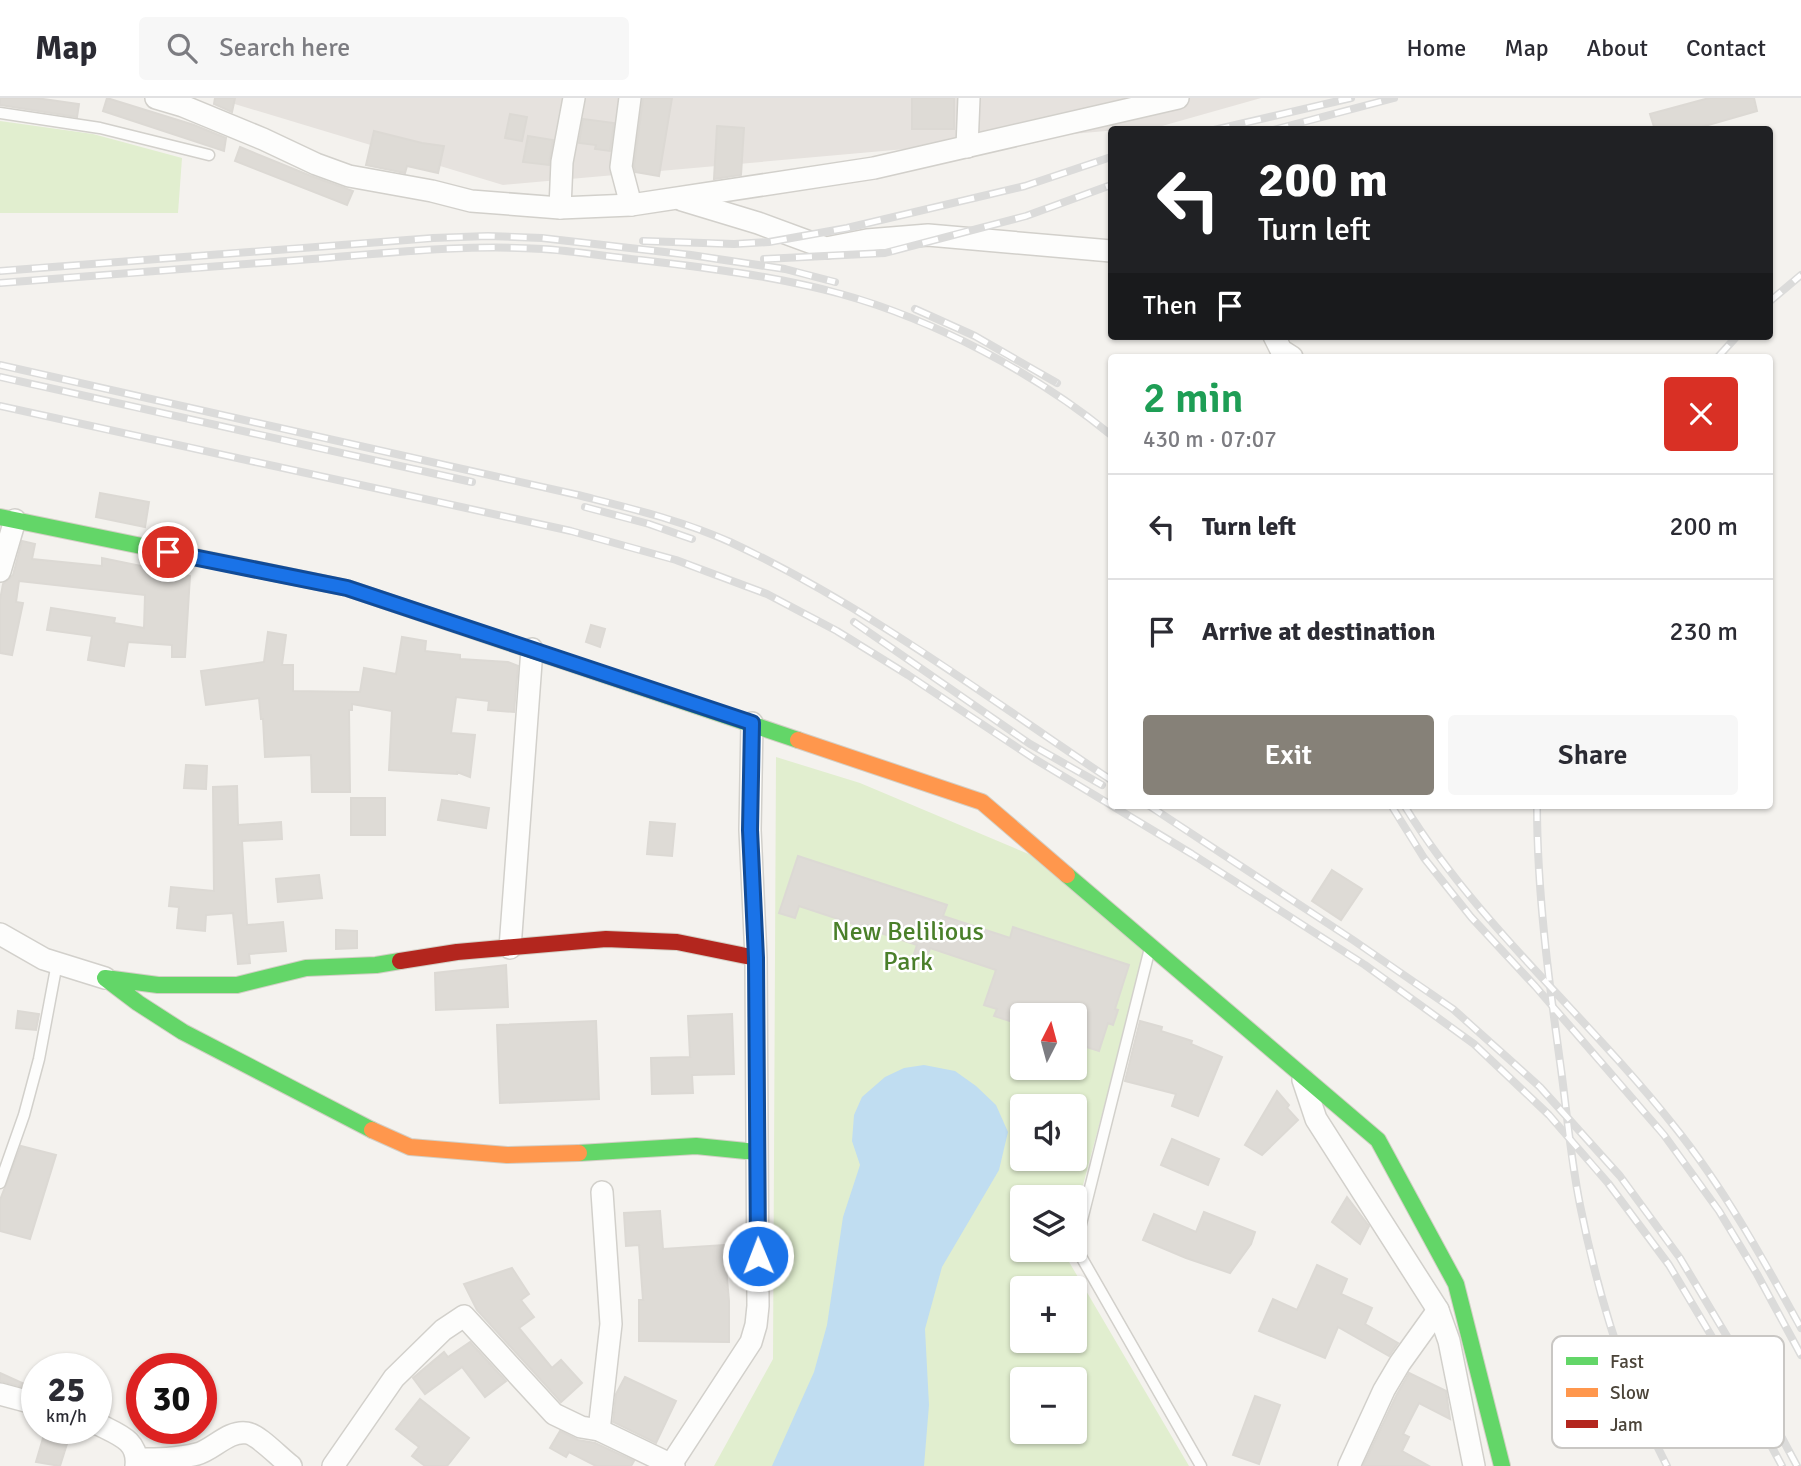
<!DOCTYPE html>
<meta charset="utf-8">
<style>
body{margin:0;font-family:Signika,sans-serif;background:#f7f7f7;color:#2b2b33;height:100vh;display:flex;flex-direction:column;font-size:26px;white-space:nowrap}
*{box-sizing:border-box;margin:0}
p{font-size:23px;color:#7c7c81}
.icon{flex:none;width:38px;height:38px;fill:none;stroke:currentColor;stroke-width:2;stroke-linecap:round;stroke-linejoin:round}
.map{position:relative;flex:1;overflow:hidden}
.sheet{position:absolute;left:1108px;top:256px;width:665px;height:455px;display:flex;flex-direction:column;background:#fff;border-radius:7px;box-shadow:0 2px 5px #0004}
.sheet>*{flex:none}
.guide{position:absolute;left:1108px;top:28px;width:665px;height:214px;border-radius:7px;box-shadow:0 2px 5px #0004;background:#202124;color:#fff;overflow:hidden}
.needle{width:46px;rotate:6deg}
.tools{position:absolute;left:1010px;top:905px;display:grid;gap:14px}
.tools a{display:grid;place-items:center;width:77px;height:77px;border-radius:7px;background:#fff;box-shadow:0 2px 5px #0004;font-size:35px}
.speed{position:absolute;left:21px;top:1255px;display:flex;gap:14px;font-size:35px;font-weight:700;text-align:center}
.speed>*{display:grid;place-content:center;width:91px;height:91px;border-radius:50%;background:#fff;box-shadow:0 2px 5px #0004;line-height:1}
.speed small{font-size:18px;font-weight:400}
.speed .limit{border:10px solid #d22;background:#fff;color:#111}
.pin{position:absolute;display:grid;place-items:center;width:60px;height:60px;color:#fff;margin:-30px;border:4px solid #fff;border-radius:50%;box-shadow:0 2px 7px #0007}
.me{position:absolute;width:77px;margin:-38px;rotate:359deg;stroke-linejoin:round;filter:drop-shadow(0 0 5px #0008)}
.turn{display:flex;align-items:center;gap:24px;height:147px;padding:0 35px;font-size:32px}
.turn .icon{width:91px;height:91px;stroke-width:2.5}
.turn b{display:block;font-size:49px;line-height:60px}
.then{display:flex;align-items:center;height:66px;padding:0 35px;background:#0003;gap:14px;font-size:26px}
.round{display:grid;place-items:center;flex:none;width:74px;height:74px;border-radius:7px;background:#f7f7f7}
.overview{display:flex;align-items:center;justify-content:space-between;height:119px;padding:0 35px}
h1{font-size:42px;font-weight:600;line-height:52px;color:#1e9e55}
.button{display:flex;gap:14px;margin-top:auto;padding:14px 35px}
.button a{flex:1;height:80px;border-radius:7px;background:#868178;color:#fff;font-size:28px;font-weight:600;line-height:80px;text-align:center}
.button a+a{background:#f7f7f7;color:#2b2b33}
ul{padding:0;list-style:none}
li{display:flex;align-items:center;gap:21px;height:105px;padding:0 35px;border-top:2px solid #e1e1e2}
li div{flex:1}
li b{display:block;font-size:26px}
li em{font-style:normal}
header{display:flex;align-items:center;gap:42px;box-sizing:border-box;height:98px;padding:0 35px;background:#fff;border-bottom:2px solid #e1e1e2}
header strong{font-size:33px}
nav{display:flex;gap:38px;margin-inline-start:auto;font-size:24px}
.search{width:490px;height:63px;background:#f7f7f7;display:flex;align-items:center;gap:18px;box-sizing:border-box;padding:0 24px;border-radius:7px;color:#7c7c81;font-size:26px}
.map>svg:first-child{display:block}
.industrial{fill:#e6e2de}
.green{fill:#e1eecf;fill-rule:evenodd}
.water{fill:#c0ddf1}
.building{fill:#dedbd6;stroke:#dcd9d4;stroke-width:2}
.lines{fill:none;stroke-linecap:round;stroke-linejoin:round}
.lane-casing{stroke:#d2d0cb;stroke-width:13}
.street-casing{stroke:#d2d0cb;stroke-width:24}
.fast-casing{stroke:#d3cfc5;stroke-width:18}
.slow-casing{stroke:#d3cfc5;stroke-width:18}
.jam-casing{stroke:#d3cfc5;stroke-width:18}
.lane{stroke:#fdfdfc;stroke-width:10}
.street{stroke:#fdfdfc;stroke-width:21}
.fast{stroke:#63d668;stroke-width:16}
.slow{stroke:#ff974d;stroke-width:16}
.jam{stroke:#b3261e;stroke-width:16}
.rail-casing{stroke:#dbdbda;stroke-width:8}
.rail{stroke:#fff;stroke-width:5;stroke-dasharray:16;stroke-linecap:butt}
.route-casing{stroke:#114b97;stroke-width:18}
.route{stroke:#1a73e8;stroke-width:12}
.labels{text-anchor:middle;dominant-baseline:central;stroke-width:5;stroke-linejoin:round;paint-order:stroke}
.park-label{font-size:26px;fill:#4a7f2a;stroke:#fff}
.key{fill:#fff;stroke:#c9c7c4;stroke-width:2}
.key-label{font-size:19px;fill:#4b4439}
</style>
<header>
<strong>Map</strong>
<div class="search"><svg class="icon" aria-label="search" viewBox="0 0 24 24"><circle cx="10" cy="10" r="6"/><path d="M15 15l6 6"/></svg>Search here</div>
<nav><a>Home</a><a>Map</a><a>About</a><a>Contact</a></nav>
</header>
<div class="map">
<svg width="1801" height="1368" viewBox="0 0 1801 1368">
<rect width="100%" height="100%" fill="#f4f2ee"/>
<!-- industrial -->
<polygon class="industrial" points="215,0 1261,0 1162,28 503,87"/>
<!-- green -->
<g class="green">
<polygon points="0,23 93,36 182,60 178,115 0,115"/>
<path d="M776,659L860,685L1062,770L1145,856L1075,1117L1074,1099H1022V1152H1066L1065,1157L1189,1368H714L773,1261ZM1022,917H1074V970H1022ZM1022,1008H1074V1060H1022ZM1022,1190H1074V1242H1022ZM1022,1281H1074V1334H1022Z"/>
</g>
<!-- water -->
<polygon class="water" points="924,967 955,973 976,988 996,1007 1008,1034 999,1072 942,1169 925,1231 929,1307 924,1368 772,1368 814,1274 827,1227 843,1119 860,1067 852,1043 854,1017 862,999 885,979 904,970"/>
<!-- building -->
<g class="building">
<polygon points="0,0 36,0 79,6 77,19 0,7"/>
<polygon points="107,0 194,27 226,40 224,53 103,13"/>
<polygon points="215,0 235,0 232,14 214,6"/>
<polygon points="643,0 672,0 659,78 636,74 634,68"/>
<rect x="912" y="0" width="42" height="31"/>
<polygon points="1709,0 1754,0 1757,13 1691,32 1655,32 1650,16"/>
<polygon points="510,16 527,19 522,43 505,40"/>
<polygon points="583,21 614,25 610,53 595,51 596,47 579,45"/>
<polygon points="717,28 744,30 741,77 714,81"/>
<polygon points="374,33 422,45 444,48 438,75 407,68 405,75 366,67"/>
<polygon points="528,38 553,42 549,67 523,64"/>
<polygon points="240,49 311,78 353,93 347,107 235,63"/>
<polygon points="100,395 149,404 145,429 96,419"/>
<polygon points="22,443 35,446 32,461 102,468 102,460 190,478 185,559 172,559 172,547 128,544 124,568 88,562 92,538 47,532 51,510 115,520 114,525 144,530 145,497 19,483 16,504 23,505 12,557 0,555 0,502 3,486 13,477"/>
<polygon points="591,527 605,531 600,549 586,544"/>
<polygon points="268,534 286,537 282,567 293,567 293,593 360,594 364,570 396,576 402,539 426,543 425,553 460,557 460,561 508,564 518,568 514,614 488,612 489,603 456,599 451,635 475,637 470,679 457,674 457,676 389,672 392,613 352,606 352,612 349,612 350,694 312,694 311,657 265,659 263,621 261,621 259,600 206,607 201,573 264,564"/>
<polygon points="186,667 207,668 206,691 184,690"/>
<polygon points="237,688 238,727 281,724 282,741 242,743 247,827 283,824 286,853 249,856 250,865 238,866 233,815 206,817 205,833 177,830 179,809 169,808 171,789 214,793 213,689"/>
<rect x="351" y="700" width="34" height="37"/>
<polygon points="442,702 489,710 486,730 438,722"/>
<polygon points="650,724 675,726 672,758 647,756"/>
<polygon points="798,758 947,807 943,818 1010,840 1013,829 1129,867 1115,911 1118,912 1113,927 1108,925 1099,953 1074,945 1074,917 1022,917 1022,927 994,918 997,911 984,907 996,872 930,850 926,864 913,859 917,847 799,808 795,820 779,815"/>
<polygon points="1332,772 1362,791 1341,822 1312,803"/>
<polygon points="319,777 322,800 278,804 276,781"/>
<polygon points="336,832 357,833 357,850 336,851"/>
<polygon points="506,867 508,909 436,912 435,875"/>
<polygon points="18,913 39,916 36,932 16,930"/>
<polygon points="732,916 734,976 692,977 693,995 652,996 651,960 690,959 688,918"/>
<polygon points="596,923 599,1001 500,1005 497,927"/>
<polygon points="1140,923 1162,929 1161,933 1192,943 1191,946 1222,959 1198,1018 1172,1008 1176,996 1125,983"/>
<polygon points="1277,993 1289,1007 1287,1010 1298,1022 1262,1057 1245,1047"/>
<polygon points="1172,1041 1219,1061 1208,1087 1161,1067"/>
<polygon points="21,1048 56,1057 30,1141 0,1133 0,1102"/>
<polygon points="1347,1099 1369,1128 1360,1146 1332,1124"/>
<polygon points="660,1113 663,1151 724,1147 729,1203 729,1244 639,1243 639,1202 643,1202 639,1147 626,1148 624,1115"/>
<polygon points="1204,1114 1255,1134 1251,1146 1230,1175 1186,1160 1143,1142 1154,1116 1196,1134"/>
<polygon points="1317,1167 1347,1181 1341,1196 1372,1210 1365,1226 1398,1245 1389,1258 1338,1229 1325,1260 1259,1233 1273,1201 1297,1212"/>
<polygon points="512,1170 529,1196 521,1202 534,1219 519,1230 552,1270 561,1262 582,1285 561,1304 477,1212 464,1186"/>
<polygon points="470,1244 506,1283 485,1299 462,1269 425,1296 413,1280 444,1254 448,1259"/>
<polygon points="0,1275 31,1289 30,1291 0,1283"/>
<polygon points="1409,1275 1446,1293 1450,1321 1419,1305 1403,1336 1409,1339 1402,1353 1429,1368 1363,1368 1396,1298"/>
<polygon points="625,1279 676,1303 656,1345 613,1324 616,1296"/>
<polygon points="1255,1298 1280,1307 1259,1366 1233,1357"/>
<polygon points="420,1301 469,1340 447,1368 425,1368 412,1358 419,1349 396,1331"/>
<polygon points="46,1330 72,1330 60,1368 36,1364"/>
<polygon points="560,1333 578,1342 595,1345 634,1363 631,1368 596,1368 569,1354 566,1359 550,1350"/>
</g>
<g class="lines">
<defs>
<g id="lane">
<polyline points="0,15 100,30 209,57"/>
<polyline points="1149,854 1077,1142 1079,1155 1201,1368"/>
<polyline points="0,1085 24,1017 39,961 57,865"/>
</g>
<g id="street">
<polyline points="156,0 183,8 263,41 316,66 349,78 432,93 471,103 560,110 631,107 874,70 1178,0"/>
<polyline points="630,0 621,69 631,107"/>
<polyline points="967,49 969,0"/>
<polyline points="682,102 758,125 826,150 867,142 928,137 1111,153"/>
<polyline points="560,110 562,64 574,0"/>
<polyline points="1274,238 1281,252 1292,259"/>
<polyline points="0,473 15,422"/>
<polyline points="0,836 44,861 105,880"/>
<polyline points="510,850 532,551"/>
<polyline points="1303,982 1316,1021 1438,1212 1449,1243 1474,1368"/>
<polyline points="0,1296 37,1306"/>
<path d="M96,1325C116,1336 139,1341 136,1368"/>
<polyline points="599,1332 611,1226 602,1094"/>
<path d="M137,1361C157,1361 177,1361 197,1356C213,1352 228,1332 247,1335C259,1337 280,1360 291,1368"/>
<polyline points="333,1368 394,1280 443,1232 464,1218 554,1316 581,1329 599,1332 674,1368"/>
<polyline points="670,1368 751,1244 756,1227 758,1208 756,860 750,732 752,625"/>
<polyline points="1349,1368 1384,1292 1400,1265 1438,1212"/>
</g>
<g id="fast">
<polyline points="0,419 347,490 798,642"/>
<polyline points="1067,777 1378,1042 1456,1186 1502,1368"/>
<polyline points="372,1032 183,934 138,905 105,880 158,887 237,887 306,870 376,867 400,863"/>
<polyline points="579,1055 696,1048 756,1054"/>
</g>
<g id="slow">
<polyline points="798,642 982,704 1067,777"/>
<polyline points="372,1032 410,1049 507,1057 579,1055"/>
</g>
<polyline id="jam" points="400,863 457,854 606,841 677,844 756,860"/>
</defs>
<!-- lane casing -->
<use href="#lane" class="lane-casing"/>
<!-- street casing -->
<use href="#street" class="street-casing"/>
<!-- fast casing -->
<use href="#fast" class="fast-casing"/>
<!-- slow casing -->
<use href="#slow" class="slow-casing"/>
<!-- jam casing -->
<use href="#jam" class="jam-casing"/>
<!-- lane -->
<use href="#lane" class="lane"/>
<!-- street -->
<use href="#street" class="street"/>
<!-- fast -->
<use href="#fast" class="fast"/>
<!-- slow -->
<use href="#slow" class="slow"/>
<!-- jam -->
<use href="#jam" class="jam"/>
<defs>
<g id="rail">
<polyline points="1214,32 1351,0"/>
<polyline points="1273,32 1394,0"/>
<polyline points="643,143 734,146 769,144 847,130 1025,88 1111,59"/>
<polyline points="764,161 885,155 1026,118 1111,87"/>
<polyline points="0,173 433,140 488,138 542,140 691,157 785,171 835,184"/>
<path d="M0,185C104,177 208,169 312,161C388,155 466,146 543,151C576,153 608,159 641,162C708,170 775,178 841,196C935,222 1035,275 1111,337"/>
<polyline points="1769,204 1801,177"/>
<polyline points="915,211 975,238 1057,285"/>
<polyline points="1718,259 1737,238"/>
<path d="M0,267L578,397C629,410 681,422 730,444C865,507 988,600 1111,682"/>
<polyline points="0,279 472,384"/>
<polyline points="0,308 571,433 676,462 767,496 837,533 908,577 1033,660 1192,756 1365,867 1474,946 1549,1017 1608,1085 1669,1167 1721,1254 1782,1368"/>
<polyline points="585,409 649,426 692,441"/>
<polyline points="854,524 1030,646 1102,687"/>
<polyline points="1148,707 1353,842 1453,911 1540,989 1620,1078 1680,1160 1734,1250 1797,1368"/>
<polyline points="1391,707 1424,760 1471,819 1535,888 1664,1037 1719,1113 1757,1176 1801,1257"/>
<path d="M1404,707C1478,827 1587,918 1674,1028C1724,1090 1763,1161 1801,1230"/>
<path d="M1537,707C1537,795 1549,884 1561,971C1567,1016 1571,1062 1580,1107C1598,1197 1625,1287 1667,1368"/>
</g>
</defs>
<!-- rail casing -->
<use href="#rail" class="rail-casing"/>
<!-- rail -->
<use href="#rail" class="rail"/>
</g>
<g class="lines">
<defs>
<polyline id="route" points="168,454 347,490 752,625 750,732 756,860 758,1158"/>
</defs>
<!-- route casing -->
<use href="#route" class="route-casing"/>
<!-- route -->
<use href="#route" class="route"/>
</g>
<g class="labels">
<!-- park labels -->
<g class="park-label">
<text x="908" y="834">New Belilious<tspan x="908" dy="30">Park</tspan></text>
</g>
</g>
<!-- legend -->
<rect x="1552" y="1238" width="232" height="112" rx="10" class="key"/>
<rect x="1566" y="1259" width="32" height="8" fill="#63d668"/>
<rect x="1566" y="1290" width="32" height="9" fill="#ff974d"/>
<rect x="1566" y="1322" width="32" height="8" fill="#b3261e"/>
<g class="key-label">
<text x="1610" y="1270">Fast</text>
<text x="1610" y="1301">Slow</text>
<text x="1610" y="1333">Jam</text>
</g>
</svg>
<div class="tools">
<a><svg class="needle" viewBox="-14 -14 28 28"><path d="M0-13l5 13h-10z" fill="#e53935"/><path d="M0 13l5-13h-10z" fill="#7c7c81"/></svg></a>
<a><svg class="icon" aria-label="sound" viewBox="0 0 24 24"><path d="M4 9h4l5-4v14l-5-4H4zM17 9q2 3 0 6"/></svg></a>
<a><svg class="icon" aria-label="layers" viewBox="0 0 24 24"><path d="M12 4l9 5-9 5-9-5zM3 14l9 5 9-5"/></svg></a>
<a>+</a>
<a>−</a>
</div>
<div class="speed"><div>25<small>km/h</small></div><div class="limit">30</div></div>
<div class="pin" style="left:168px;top:454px;background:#d93025"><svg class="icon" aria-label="arrive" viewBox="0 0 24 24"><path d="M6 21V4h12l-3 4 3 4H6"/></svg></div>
<svg class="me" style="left:758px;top:1158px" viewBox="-20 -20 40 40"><circle r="17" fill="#1a73e8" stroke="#fff" stroke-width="3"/><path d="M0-11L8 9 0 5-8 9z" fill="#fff"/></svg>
<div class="guide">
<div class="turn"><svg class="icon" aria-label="left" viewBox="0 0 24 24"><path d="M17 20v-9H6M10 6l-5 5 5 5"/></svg><div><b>200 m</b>Turn left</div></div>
<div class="then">Then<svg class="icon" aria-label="arrive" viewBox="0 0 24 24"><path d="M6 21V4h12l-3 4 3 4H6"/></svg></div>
</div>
<section class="sheet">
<div class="overview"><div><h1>2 min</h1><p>430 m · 07:07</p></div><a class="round" style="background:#d93025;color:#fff"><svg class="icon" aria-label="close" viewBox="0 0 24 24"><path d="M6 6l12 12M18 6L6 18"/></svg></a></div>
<ul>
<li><svg class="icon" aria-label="left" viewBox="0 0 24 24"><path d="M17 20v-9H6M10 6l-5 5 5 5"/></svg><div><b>Turn left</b></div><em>200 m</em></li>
<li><svg class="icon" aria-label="arrive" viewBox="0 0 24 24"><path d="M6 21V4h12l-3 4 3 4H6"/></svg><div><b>Arrive at destination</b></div><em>230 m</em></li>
</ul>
<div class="button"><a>Exit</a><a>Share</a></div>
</section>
</div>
